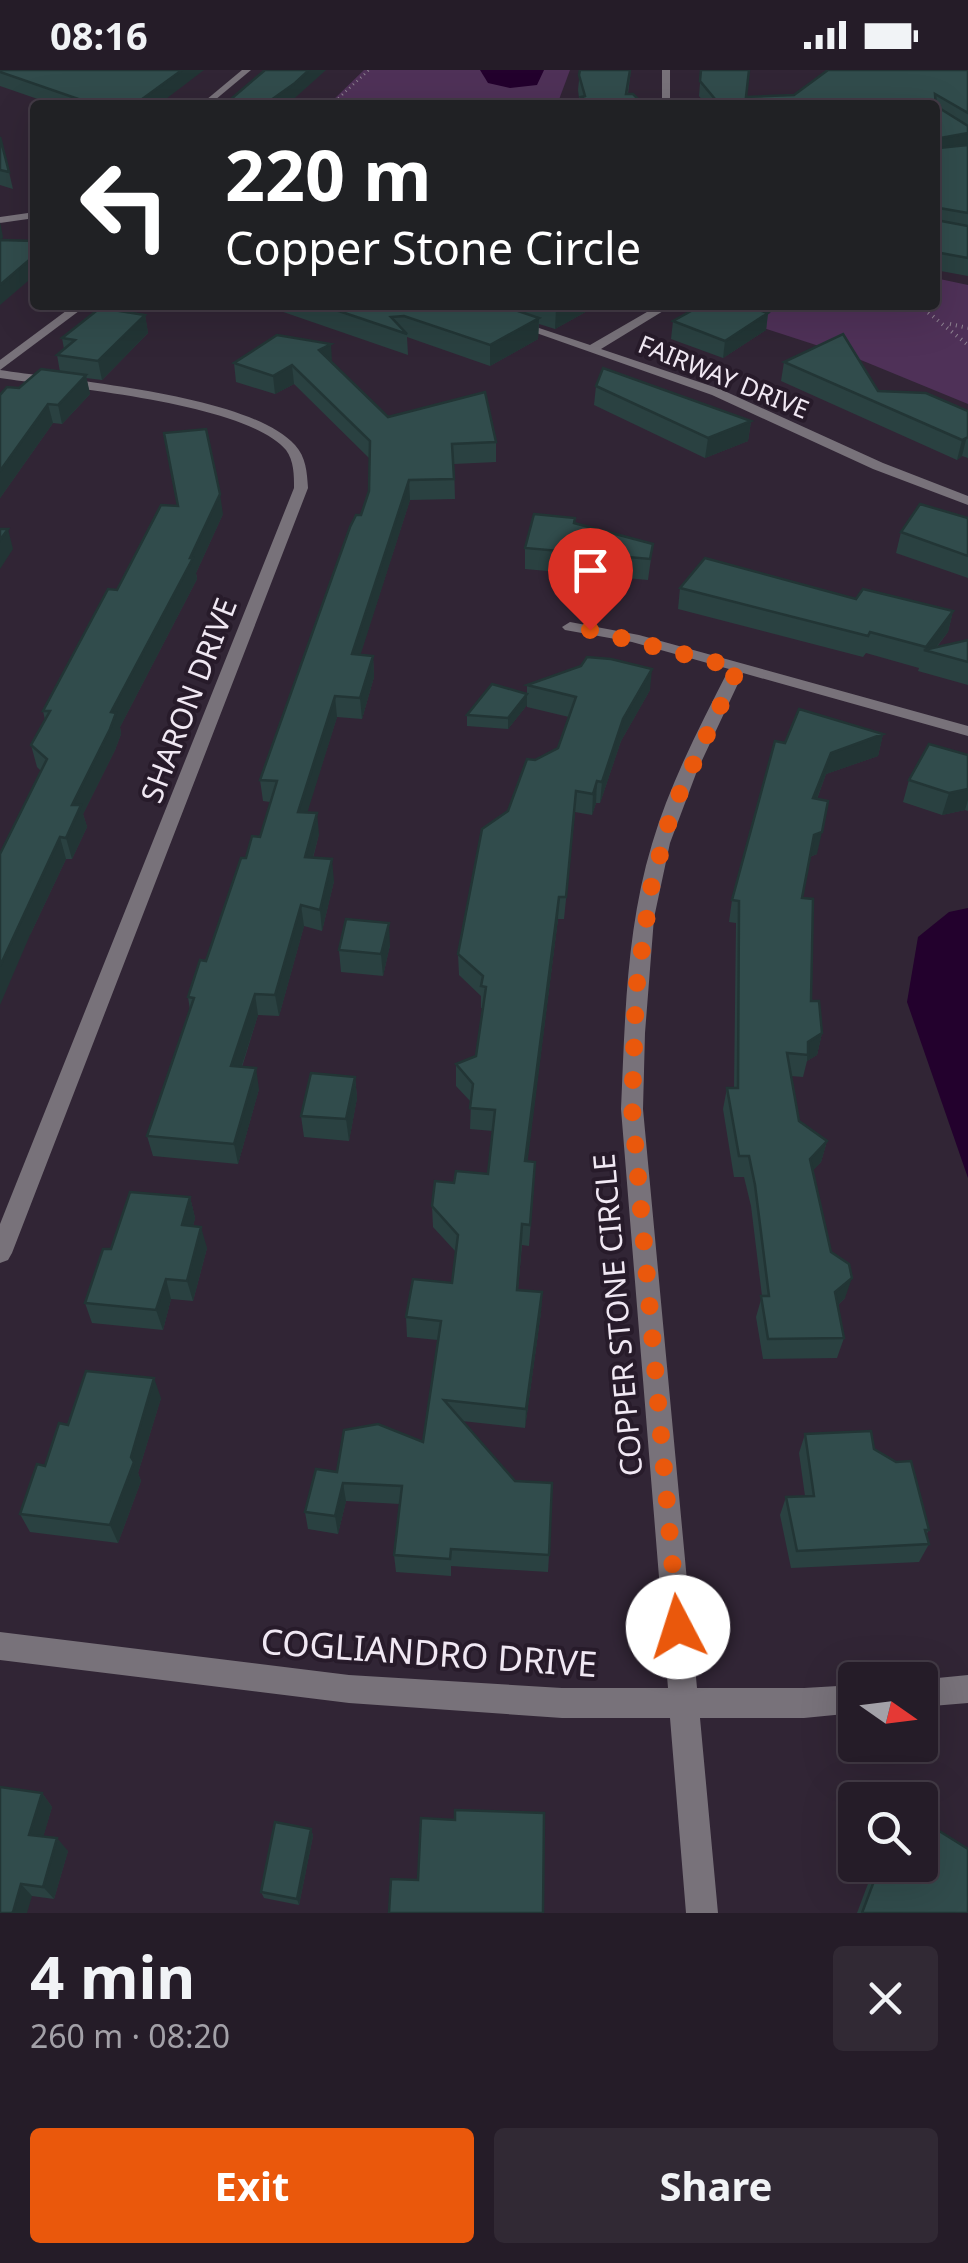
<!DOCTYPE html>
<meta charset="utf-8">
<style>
body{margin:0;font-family:"Noto Sans",sans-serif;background:#312934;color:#f1f3f6;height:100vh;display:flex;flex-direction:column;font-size:38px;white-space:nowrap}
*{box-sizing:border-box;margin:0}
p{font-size:32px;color:#a3a1a8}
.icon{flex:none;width:55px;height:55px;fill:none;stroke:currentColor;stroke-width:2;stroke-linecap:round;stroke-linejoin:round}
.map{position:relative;height:1843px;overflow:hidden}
.sheet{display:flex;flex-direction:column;background:#251c28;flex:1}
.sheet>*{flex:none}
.hud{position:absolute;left:30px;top:30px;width:910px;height:210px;border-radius:10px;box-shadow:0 10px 40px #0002,0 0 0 2px #423a45;background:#202124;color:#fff;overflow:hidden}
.needle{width:65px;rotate:104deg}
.controls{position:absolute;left:838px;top:1592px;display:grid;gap:20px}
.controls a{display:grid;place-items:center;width:100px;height:100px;border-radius:10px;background:#251c28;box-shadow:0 10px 40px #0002,0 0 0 2px #423a45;font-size:50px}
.pin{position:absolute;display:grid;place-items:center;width:85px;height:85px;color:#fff;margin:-102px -42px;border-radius:50% 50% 50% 0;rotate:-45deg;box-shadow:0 0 10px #0007}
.pin .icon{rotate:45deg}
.me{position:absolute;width:110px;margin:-55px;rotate:355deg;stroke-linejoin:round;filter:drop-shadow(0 0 8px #0008)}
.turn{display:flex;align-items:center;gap:35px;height:210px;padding:0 30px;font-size:45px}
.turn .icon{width:130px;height:130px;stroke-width:2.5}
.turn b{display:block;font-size:70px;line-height:85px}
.round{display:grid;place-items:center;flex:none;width:105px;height:105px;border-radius:10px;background:#312934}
.head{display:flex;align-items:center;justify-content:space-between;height:170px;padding:0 30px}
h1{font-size:60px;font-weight:700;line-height:75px}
.button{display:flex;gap:20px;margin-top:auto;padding:20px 30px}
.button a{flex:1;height:115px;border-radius:10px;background:#ea580c;color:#fff;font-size:40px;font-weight:700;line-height:115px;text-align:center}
.button a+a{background:#312934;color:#f1f3f6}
.status{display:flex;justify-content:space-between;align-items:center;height:70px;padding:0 50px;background:#251c28;direction:ltr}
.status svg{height:28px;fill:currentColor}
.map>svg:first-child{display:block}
.green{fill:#4f3158}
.water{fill:#23012d}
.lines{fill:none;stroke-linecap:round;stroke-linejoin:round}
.path-far1{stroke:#8e8391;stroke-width:2.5;stroke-dasharray:1 4;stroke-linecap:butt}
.path{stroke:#8e8391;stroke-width:4;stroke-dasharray:1 5;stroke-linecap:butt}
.minor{fill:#78727a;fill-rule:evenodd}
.wall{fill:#2a4141}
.shaded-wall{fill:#223535}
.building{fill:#314c4c;stroke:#223535;stroke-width:2.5}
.route{stroke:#ea580c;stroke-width:18;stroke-dasharray:0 32.4}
.labels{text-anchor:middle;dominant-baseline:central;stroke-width:8;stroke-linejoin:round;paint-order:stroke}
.far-street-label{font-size:25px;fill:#f0e8f3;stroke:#271b2a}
.street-label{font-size:30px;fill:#f0e8f3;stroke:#271b2a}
.near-street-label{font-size:35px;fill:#f0e8f3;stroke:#271b2a}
</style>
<div class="status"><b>08:16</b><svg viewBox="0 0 49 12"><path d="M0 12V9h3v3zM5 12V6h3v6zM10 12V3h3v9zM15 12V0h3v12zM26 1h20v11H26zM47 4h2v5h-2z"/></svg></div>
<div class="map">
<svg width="968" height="1843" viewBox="0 0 968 1843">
<rect width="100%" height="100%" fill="#312535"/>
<!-- green -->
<g class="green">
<polygon points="364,0 570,0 557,35 328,35"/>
<polygon points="935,208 968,215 968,334 856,288 739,250 758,235 935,235"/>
</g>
<!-- water -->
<g class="water">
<polygon points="480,0 544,0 537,15 510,18 488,13"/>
<polygon points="968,838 968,1108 907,932 918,867 949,842"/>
</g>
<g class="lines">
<!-- path-far1 -->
<polyline class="path-far1" points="331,35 369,0"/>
<!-- path -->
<g class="path">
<polyline points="919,235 968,275"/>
<polyline points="950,254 968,258"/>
</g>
<!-- minor -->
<g class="minor">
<polygon points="242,0 251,0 209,35 200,35"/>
<rect x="662" y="0" width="8" height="35"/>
<polygon points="35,142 35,148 0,153 0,147"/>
<polygon points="74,235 87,235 0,300 0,290"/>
<polygon points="659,235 673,235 601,279 720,319 883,393 968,426 968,435 873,399 712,325 508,253 518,251 590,275"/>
<path d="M0,300C70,311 248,324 295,375C306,387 307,402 308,418L12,1183L8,1190L0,1193V1154L294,418C294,405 294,391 286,380C245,332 64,318 0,308Z"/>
<path d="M570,552L639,565L968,656V666L743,603L697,701L670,773L654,848L645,963L643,1039L697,1618H804L855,1615V1643L804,1648H700L718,1843H686L670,1648H562L349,1633L0,1590V1562L349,1605L562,1618H668L621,1039C625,950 626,860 652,774C670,713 700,656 729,599L632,572L565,560L562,557Z"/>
<polygon points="968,1605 968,1633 920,1637 920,1610 917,1610"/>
</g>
</g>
<!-- wall -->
<g class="wall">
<polygon points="0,0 158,35 55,35 0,16"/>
<polygon points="580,0 631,0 628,24 644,35 580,35 578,20"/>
<polygon points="701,0 746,27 794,25 968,0 968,206 935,200 935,35 706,35 699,26"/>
<polygon points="0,67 9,102 13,119 0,115"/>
<polygon points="263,235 598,235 555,259 539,254 538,269 490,296 407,267 408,285"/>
<polygon points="768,243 766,260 723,288 671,269 673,251"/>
<polygon points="145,245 148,263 102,310 86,308 90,324 62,354 53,353 0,428 0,325 60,302 57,285 64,279 62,268"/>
<polygon points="332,292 388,347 496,372 496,392 454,394 455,429 410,430 360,585 373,586 374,607 362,649 337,647 307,742 319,764 313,788 334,811 322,861 304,856 279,946 258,945 242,997 259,1019 238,1094 153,1086 147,1066 190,940 188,927 206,891 246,788 260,767 270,732 263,731 260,710 369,421 370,389 294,314 275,324 236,312 234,293"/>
<polygon points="784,292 878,321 968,341 968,388 962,386 957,390 781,311"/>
<polygon points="596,316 751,351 748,371 705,388 594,335"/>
<polygon points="223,444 196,503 197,509 120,657 121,664 115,680 83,744 87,757 72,789 66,789 30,865 41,701 37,697 31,675 45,650 43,641 117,520"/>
<polygon points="575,448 575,453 653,474 648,510 525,499 525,478"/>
<polygon points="968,448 968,508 896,483 901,462"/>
<polygon points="680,518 856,529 953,541 948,562 936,578 968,570 968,615 918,601 919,598 866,583 863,587 678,539"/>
<polygon points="527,615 650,620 621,671 600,733 596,733 592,745 575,742 564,849 558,849 527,1091 534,1113 529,1176 522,1175 518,1220 542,1222 541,1242 525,1358 462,1351 549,1485 548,1502 451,1496 451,1506 396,1502 394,1485 400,1434 346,1431 338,1464 308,1459 305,1442 337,1402 423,1372 438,1270 407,1267 406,1247 452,1213 456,1182 433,1157 432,1136 454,1113 488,1104 493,1061 470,1059 471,1032 456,1016 456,994 476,986 483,938 481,938 481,926 459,905 458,884 508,741 535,690 558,678 569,647 527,637"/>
<polygon points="527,635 508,659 467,656 467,645"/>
<polygon points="883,664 878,686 826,704 817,729 817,784 810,787 802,828 811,931 822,963 817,985 807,991 803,1007 791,1006 799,1051 827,1071 821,1092 812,1101 831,1182 845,1228 838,1235 844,1268 837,1288 763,1289 756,1247 762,1226 751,1136 744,1107 734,1107 723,1039 727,1018 734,1018 736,853 729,852 732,830 785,673"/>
<polygon points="968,685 968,741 965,740 942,745 903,732 909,710"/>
<polygon points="390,875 383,906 341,902 339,880"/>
<polygon points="355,1007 357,1028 349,1071 304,1067 301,1046"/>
<polygon points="190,1127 195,1148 193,1156 207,1178 193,1231 171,1229 163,1260 92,1253 85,1233 111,1179"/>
<polygon points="161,1328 138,1403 141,1411 118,1473 30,1462 20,1444 45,1396 68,1355"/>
<polygon points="805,1364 874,1379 929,1460 926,1465 929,1474 919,1492 791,1498 780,1445 786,1427 805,1426 799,1383"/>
<polygon points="42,1723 52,1737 43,1767 68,1781 54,1829 32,1826 0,1843"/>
<polygon points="311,1759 313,1766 299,1835 264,1828 261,1822"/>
<polygon points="875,1795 920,1795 968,1843 857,1843"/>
</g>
<!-- shaded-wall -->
<g class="shaded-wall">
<polygon points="182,0 204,0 158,35 134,35"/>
<polygon points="309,0 326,0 287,35 264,35"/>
<polygon points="968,63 968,78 935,84 935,69"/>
<polygon points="0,152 3,167 0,174"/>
<polygon points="35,185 35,205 0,235 0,215"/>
<polygon points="563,235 598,235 555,259 556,239"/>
<polygon points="768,243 766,260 723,288 725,271"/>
<polygon points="145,245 148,263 102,310 98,291"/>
<polygon points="539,248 538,269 490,296 490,275"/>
<polygon points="331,274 332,292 320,299 319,280"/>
<polygon points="292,295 294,314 275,324 273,306"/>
<polygon points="86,305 90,324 62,354 58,335"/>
<polygon points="48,334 53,353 0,428 0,401"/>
<polygon points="751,351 748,371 705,388 708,368"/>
<polygon points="967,366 962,386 957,390 962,370"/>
<polygon points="409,410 410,430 354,605 352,584"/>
<polygon points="220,424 223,444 196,503 197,509 120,657 121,664 115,680 83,744 87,757 72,789 66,768 72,735 111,642"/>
<polygon points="8,459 13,479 0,499 0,470"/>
<polygon points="953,541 948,562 932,582 925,580"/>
<polygon points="373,586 374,607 362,649 360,628"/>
<polygon points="652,599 650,620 621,671 600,733 602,712 623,649"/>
<polygon points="527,624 527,635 508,659 508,648"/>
<polygon points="335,626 337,647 301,763 298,742"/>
<polygon points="883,664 878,686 826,704 809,750 813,728 831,683"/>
<polygon points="597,711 596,733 592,745 593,724"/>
<polygon points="968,719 968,730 965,740 942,745 949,723"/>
<polygon points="317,743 319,764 307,809 305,787"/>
<polygon points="822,762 817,784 809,787 814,765"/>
<polygon points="60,767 66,789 30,865 0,935 0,896"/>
<polygon points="332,789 334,811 322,861 320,840"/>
<polygon points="559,827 558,849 525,1112 525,1091"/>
<polygon points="301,835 304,856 279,946 275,925"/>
<polygon points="389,853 390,875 383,906 381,884"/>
<polygon points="255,924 258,945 235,1017 231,996"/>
<polygon points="822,963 817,985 807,991 808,972"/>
<polygon points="256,998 259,1019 238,1094 234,1074"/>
<polygon points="355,1007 357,1028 349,1071 346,1049"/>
<polygon points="827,1071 821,1092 804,1110 810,1089"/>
<polygon points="190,1127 195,1148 188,1176 182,1155"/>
<polygon points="201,1157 207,1178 193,1231 187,1211"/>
<polygon points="852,1208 845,1228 829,1243 835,1222"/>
<polygon points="166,1209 171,1229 163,1260 156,1240"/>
<polygon points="542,1222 541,1242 525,1358 526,1339"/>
<polygon points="154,1308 161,1328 138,1403 141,1411 118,1473 110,1455"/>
<polygon points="343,1413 346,1431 338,1464 335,1446"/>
<polygon points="42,1723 52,1737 40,1778 29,1765"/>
<polygon points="311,1759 313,1766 299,1835 297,1829"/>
<polygon points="57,1768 68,1781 54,1829 43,1817"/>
<polygon points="21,1814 32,1826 27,1843 11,1843"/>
</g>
<!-- building -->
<g class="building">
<polygon points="0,0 182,0 134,35 84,31 0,2"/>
<polygon points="265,0 309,0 295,13 264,35 224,35"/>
<polygon points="580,0 630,0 626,24 633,24 644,35 592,35 581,27 585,26 579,5"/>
<polygon points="701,0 749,0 746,27 794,25 828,0 968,0 968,43 935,24 936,36 968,56 968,63 935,69 935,35 720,35 700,11"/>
<polygon points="0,67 9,102 0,100"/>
<polygon points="935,70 939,78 968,75 968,143 939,138 936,150 968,156 968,188 935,182"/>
<polygon points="0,170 35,171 35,185 0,215"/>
<polygon points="321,235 500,235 539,248 490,275 404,246 391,247 407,264"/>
<polygon points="544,235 563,235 556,239"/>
<polygon points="702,235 742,235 768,243 725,271 673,251"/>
<polygon points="100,238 145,245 98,291 57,285 75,270 62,268"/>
<polygon points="843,264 878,321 926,323 968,341 968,367 962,370 784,292"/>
<polygon points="277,265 331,274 319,280 388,347 485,322 496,372 452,374 454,409 409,410 352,584 373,586 360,628 335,626 298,742 317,743 305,787 332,789 320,840 301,835 275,925 255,924 231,996 256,998 234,1074 147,1066 194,928 188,927 200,890 206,891 241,788 246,788 252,766 260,767 277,711 260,710 350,457 356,445 361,445 369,421 370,371 292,295 273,306 234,293"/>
<polygon points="603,298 751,351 708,368 596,316"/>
<polygon points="41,299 86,305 58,335 48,334 0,401 0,325 7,317 19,318"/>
<polygon points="206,359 220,424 190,488 193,488 111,642 116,643 110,659 72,735 81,735 66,768 60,767 0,896 0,784 47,689 31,675 50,641 43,641 108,519 117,520 161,435 178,436 164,363"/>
<polygon points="920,434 968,448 968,486 901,462"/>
<polygon points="534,444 575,448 574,453 653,474 650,489 525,478"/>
<polygon points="0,459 8,459 0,470"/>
<polygon points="705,488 856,529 863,519 953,541 926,577 870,562 868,566 680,518"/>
<polygon points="968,570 968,592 924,580"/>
<polygon points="587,587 611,589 652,599 623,649 602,712 597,711 593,724 576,721 566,827 559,827 525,1091 535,1092 530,1155 522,1154 517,1220 542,1222 526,1339 444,1330 515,1411 552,1413 549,1485 451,1479 450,1489 394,1485 402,1416 343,1413 335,1446 305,1442 316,1399 337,1402 344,1360 378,1354 423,1372 441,1251 406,1247 413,1209 452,1213 458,1165 432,1136 435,1111 454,1113 456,1101 488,1104 495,1040 470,1038 473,1014 456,994 476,986 486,917 481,916 483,906 458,884 482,759 508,741 527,689 535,690 558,678 576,627 527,615 581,596"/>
<polygon points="492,614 527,624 508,648 467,645"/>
<polygon points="799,639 883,664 831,683 813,728 828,731 822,762 814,765 802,828 813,829 811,931 819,931 822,963 808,972 808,985 787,983 799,1051 827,1071 810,1089 831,1182 849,1194 852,1208 835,1222 844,1268 768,1269 761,1226 769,1226 755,1115 749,1086 739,1086 727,1018 738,1018 739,831 732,830 775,671 785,673"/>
<polygon points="929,674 968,685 968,719 949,723 909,710"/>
<polygon points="346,849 389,853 381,884 339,880"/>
<polygon points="311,1003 355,1007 346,1049 301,1046"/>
<polygon points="130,1122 190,1127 182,1155 201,1157 187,1211 166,1209 156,1240 85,1233 103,1179 111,1179"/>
<polygon points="86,1301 154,1308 131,1387 134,1392 110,1455 20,1444 37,1394 45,1396 59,1353 68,1355"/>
<polygon points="871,1361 874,1379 896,1392 911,1391 929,1460 925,1460 929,1474 797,1481 786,1427 814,1426 805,1364"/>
<polygon points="0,1717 42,1723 29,1765 57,1768 43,1817 21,1814 13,1842 11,1843 0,1843"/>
<polygon points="455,1740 544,1743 543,1843 389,1843 391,1809 418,1810 421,1748 455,1750"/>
<polygon points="920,1749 968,1779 968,1843 862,1843 880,1795 920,1795"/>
<polygon points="275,1752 311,1759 297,1829 261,1822"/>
</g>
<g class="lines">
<!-- route -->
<polyline class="route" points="590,560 738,598 672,740 651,818 636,920 632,1038 678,1557"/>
</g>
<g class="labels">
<!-- far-street labels -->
<g class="far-street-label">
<text transform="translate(724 306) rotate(22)">FAIRWAY DRIVE</text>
</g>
<!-- street labels -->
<g class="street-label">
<text transform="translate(188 630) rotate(-69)">SHARON DRIVE</text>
<text transform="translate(617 1245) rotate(-95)">COPPER STONE CIRCLE</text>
</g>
<!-- near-street labels -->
<g class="near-street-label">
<text transform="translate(429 1582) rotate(4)">COGLIANDRO DRIVE</text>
</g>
</g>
</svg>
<div class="controls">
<a><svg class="needle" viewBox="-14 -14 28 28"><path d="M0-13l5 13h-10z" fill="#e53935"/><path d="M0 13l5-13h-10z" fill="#a3a1a8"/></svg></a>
<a><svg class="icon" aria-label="search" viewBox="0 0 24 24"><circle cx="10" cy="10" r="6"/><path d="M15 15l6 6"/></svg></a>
</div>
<div class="pin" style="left:590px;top:560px;background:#d93025"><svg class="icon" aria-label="arrive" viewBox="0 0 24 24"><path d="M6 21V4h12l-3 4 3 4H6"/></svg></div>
<svg class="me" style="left:678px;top:1557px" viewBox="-20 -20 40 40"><circle r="19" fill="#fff"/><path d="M0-13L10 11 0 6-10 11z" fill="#ea580c"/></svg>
<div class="hud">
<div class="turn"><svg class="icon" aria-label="left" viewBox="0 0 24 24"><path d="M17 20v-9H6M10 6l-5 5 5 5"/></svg><div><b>220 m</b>Copper Stone Circle</div></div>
</div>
</div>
<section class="sheet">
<div class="head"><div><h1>4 min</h1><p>260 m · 08:20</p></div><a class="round"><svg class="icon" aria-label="close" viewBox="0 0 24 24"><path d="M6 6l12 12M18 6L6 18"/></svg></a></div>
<div class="button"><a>Exit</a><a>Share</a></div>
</section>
